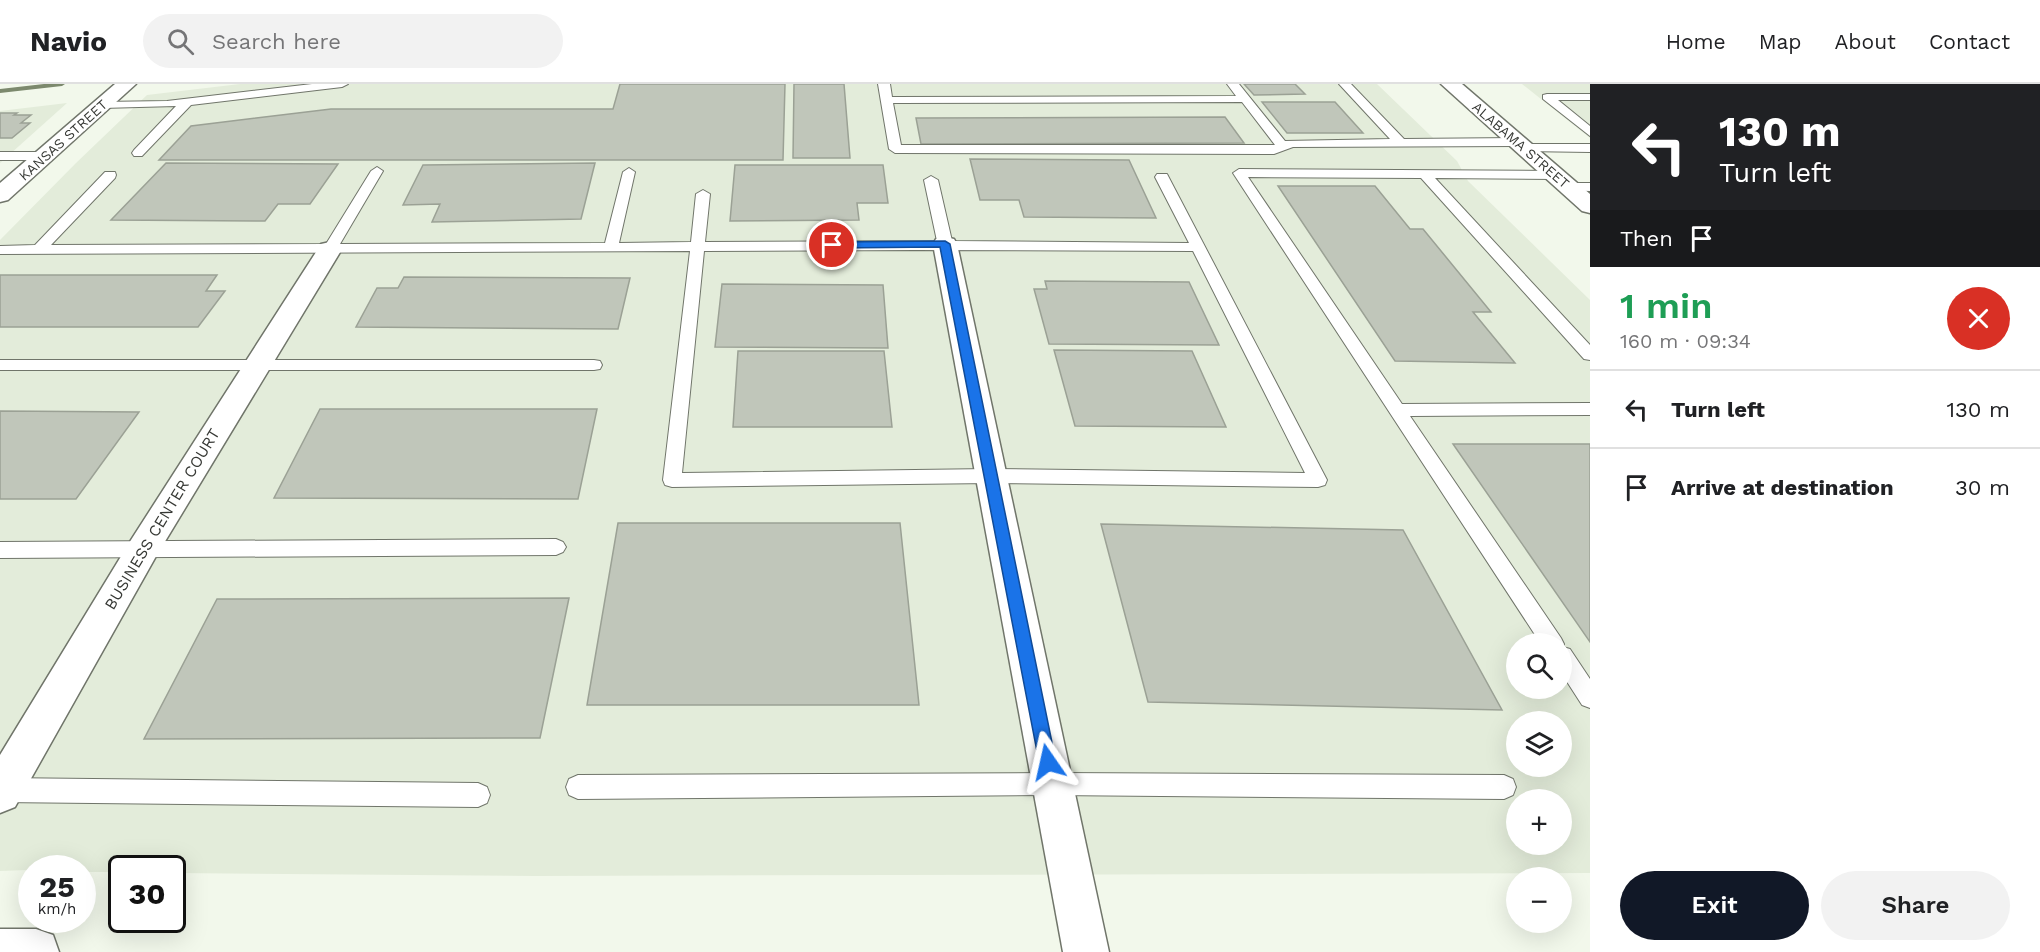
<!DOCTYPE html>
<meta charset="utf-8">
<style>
body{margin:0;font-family:"Work Sans",sans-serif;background:#f2f2f2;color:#202124;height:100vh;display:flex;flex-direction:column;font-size:22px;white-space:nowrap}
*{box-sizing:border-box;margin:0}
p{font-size:20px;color:#757577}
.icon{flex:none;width:33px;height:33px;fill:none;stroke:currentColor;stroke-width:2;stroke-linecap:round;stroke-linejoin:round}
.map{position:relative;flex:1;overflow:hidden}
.details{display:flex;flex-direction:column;background:#fff;width:450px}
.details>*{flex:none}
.banner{background:#202124;color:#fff;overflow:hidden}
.tools{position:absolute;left:1506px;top:549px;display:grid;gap:12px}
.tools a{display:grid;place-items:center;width:66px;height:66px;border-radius:50%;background:#fff;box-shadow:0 6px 24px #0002;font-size:30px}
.speed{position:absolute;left:18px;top:771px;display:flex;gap:12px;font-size:30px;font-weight:700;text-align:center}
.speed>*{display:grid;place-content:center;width:78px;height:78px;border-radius:50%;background:#fff;box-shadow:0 6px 24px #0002;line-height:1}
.speed small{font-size:15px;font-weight:400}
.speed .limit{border:3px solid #111;border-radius:9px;background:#fff;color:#111}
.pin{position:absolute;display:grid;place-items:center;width:51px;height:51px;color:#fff;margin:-26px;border:3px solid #fff;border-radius:50%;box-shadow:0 2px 6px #0007}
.me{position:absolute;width:66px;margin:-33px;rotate:349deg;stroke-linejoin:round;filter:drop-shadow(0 0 4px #0008)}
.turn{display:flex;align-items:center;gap:21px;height:126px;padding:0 30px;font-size:27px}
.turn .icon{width:78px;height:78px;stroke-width:2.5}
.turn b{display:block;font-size:42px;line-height:51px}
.then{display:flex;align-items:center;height:57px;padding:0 30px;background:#0003;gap:12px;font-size:22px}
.round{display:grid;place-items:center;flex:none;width:63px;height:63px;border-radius:32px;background:#f2f2f2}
.headline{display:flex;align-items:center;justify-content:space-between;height:102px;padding:0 30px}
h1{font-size:36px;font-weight:600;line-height:45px;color:#1e9e55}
.button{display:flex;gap:12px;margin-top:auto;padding:12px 30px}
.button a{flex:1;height:69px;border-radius:36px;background:#111827;color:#fff;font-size:24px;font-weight:600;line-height:69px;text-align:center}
.button a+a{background:#f2f2f2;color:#202124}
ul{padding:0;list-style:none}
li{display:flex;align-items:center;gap:18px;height:78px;padding:0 30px;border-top:2px solid #e0e0e0}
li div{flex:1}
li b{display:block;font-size:22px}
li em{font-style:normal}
header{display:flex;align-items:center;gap:36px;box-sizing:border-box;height:84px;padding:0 30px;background:#fff;border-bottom:2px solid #e0e0e0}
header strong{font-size:28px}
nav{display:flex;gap:33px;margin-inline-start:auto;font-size:21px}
.search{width:420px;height:54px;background:#f2f2f2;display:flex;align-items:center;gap:15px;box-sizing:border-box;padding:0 21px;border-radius:33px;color:#757577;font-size:22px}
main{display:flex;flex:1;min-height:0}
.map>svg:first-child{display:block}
.built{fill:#e3ecda;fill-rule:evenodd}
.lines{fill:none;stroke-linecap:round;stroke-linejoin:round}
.stream{fill:#7c896d;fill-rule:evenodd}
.building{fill:#c0c6ba;stroke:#9ba195;stroke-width:1.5}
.service-casing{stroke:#70756a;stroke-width:2}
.minor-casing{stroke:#70756a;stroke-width:3}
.tertiary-casing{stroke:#70756a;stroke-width:3}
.secondary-casing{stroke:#70756a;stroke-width:3}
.service{fill:#fff;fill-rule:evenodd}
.minor{fill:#fff;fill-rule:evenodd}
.tertiary{fill:#fff;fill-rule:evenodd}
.secondary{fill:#fff;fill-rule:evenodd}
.route{fill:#1a73e8;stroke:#114b97;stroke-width:1.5}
.labels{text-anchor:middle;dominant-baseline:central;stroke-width:4.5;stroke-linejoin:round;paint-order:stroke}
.far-street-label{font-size:14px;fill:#373935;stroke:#fff}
.street-label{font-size:16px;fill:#373935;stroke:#fff}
</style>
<header>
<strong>Navio</strong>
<div class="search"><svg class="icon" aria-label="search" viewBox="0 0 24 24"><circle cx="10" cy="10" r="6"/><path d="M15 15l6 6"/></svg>Search here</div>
<nav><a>Home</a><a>Map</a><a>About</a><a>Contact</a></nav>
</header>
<main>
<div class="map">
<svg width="1590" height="868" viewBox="0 0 1590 868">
<rect width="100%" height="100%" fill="#f2f8eb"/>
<!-- built -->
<g class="built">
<path d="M240,0H1377L1457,77L1468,97L1590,216V789L535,792L173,789L172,784H122L121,788H83L82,784L0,787V156L76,79L147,11ZM1516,560H1562V604H1516ZM1516,638H1562V682H1516ZM1516,716H1562V760H1516Z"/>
<polygon points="1522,0 1590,0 1590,54"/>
<polygon points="67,19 0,79 0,27"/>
</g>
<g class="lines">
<!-- stream -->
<polygon class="stream" points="44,0 65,0 62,2 0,9 0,5"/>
</g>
<!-- building -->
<g class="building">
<polygon points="620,0 785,0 783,76 159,76 191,42 331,25 613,25"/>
<polygon points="794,0 844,0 850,74 793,74"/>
<polygon points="1244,0 1295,0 1305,10 1254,11"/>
<polygon points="1262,18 1335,18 1363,49 1287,49"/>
<polygon points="0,29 17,29 14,31 31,31 21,39 30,39 12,54 0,54"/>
<polygon points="1225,33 1244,59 921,60 916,34"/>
<polygon points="970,75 1129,76 1156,134 1024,133 1019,116 980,116"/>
<polygon points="166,79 338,80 310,120 278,120 265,137 111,136"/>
<polygon points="595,79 581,135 432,138 440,120 403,121 423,81"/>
<polygon points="735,81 883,81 888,119 857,119 859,136 730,137"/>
<polygon points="1278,102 1375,102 1410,145 1423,145 1491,228 1473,228 1515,279 1395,277"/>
<polygon points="0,191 217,191 206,207 225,207 198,243 0,243"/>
<polygon points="404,193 630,194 618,245 356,243 377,204 398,204"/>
<polygon points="1045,197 1189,198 1219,261 1049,260 1034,205 1047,205"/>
<polygon points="722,200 883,201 888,264 715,263"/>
<polygon points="1054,266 1192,267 1226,343 1075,342"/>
<polygon points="738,267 884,267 892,343 733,343"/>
<polygon points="320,325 597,325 578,415 274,414"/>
<polygon points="0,327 139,328 76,415 0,415"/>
<polygon points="1453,360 1590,360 1590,558"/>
<polygon points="618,439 900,439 919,621 587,621"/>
<polygon points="1101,440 1403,446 1502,626 1148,618"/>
<polygon points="569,514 540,654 144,655 217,515"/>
</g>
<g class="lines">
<defs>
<g id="service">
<polygon points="312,0 348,0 342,3 191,21 142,72 134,72 132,69 134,66 176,22 102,24 96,21 102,18 167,17"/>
<path d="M878,0H890L892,13L1236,12L1227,0H1239L1285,57L1390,55L1339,0H1351L1404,55L1517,54L1523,58L1517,62L1293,63L1274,70L895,69L889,65ZM1242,18L1275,61H901L893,19Z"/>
<polygon points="1547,10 1590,10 1590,16 1558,16 1590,42 1590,52 1543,15 1543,11"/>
<polygon points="1525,60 1590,60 1590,68 1521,67 1519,64 1521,61"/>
<polygon points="0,68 44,68 50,72 44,76 0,76"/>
<path d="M377,83L383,87L340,160L605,159L623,88L629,84L635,88L619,159L691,158L696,110L703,106L710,110L705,158L937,157L924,96L931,92L938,96L952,157L1189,159L1155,93L1157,90H1167L1327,396L1325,401L1318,403L991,399L672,403L665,401L663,396L690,167L0,170V162L35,161L105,88H115L116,91L115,94L51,161L326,160L371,87ZM914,166L1193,167L1305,389L991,385L682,389L704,167Z"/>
<polygon points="1239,85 1556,87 1562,91 1556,95 1435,94 1590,261 1590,276 1584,275 1421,94 1248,93 1402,320 1590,319 1590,331 1410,332 1561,554 1564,560 1563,563 1570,565 1590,595 1590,624 1582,621 1562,590 1562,560 1541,560 1233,89"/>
<polygon points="1568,99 1590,99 1590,107 1563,106 1561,103"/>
<polygon points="0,276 594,276 600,277 602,281 600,285 594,286 0,286"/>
<polygon points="556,455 563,458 566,463 563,468 556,471 0,474 0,458"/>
<polygon points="1052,689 1504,691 1513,695 1516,703 1513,711 1504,715 1052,711 578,715 569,711 566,703 569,695 578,691"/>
<polygon points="0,694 478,699 487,703 490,711 487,719 478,723 0,718"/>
</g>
<g id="minor">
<polygon points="115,0 136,0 8,116 0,118 0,99"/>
<polygon points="945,153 954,155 957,160 1109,868 1063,868 933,160 936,155"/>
<polygon points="330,158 339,160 342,165 155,474 15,723 0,729 0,671 131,456 318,165 321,160"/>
</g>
<polygon id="tertiary" points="0,845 36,845 53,851 59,868 0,868"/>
<polygon id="secondary" points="1441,0 1462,0 1590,110 1590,129 1582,127"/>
</defs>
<!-- service casing -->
<use href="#service" class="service-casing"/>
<!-- minor casing -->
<use href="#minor" class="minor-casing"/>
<!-- tertiary casing -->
<use href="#tertiary" class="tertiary-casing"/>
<!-- secondary casing -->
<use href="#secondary" class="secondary-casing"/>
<!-- service -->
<use href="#service" class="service"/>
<!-- minor -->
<use href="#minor" class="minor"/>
<!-- tertiary -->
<use href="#tertiary" class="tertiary"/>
<!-- secondary -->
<use href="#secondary" class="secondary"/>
</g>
<!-- route -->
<polygon class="route" points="945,157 950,160 1056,678 1054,683 1048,685 1042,683 1039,678 940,163 832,164 827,161 832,158"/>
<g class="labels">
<!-- far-street labels -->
<g class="far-street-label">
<text transform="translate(63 56) rotate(-42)">KANSAS STREET</text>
<text transform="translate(1521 61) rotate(41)">ALABAMA STREET</text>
</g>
<!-- street labels -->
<g class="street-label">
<text transform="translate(162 435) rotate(-59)">BUSINESS CENTER COURT</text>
</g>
</g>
</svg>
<div class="tools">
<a><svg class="icon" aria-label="search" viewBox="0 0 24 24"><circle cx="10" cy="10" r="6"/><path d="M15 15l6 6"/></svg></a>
<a><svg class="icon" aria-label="layers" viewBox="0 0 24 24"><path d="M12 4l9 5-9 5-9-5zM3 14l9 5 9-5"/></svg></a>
<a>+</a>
<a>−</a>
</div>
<div class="speed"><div>25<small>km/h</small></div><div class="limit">30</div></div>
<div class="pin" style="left:832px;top:161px;background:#d93025"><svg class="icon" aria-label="arrive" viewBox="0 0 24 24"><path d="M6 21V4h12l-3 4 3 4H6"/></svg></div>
<svg class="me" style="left:1048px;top:678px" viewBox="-20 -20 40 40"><path d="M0-17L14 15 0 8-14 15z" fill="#1a73e8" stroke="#fff" stroke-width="4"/></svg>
</div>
<section class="details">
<div class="banner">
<div class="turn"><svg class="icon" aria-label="left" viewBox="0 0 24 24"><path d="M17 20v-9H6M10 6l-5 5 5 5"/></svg><div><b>130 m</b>Turn left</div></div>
<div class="then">Then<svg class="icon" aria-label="arrive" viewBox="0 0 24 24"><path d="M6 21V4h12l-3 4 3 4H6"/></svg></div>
</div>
<div class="headline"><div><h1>1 min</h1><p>160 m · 09:34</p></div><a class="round" style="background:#d93025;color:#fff"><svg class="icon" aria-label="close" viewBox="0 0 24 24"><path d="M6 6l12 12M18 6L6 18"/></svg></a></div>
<ul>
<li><svg class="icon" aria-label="left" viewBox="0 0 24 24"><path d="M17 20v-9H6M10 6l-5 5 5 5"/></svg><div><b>Turn left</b></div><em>130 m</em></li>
<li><svg class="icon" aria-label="arrive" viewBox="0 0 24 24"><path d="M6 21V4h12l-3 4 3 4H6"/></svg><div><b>Arrive at destination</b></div><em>30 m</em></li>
</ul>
<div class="button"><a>Exit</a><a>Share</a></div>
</section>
</main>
